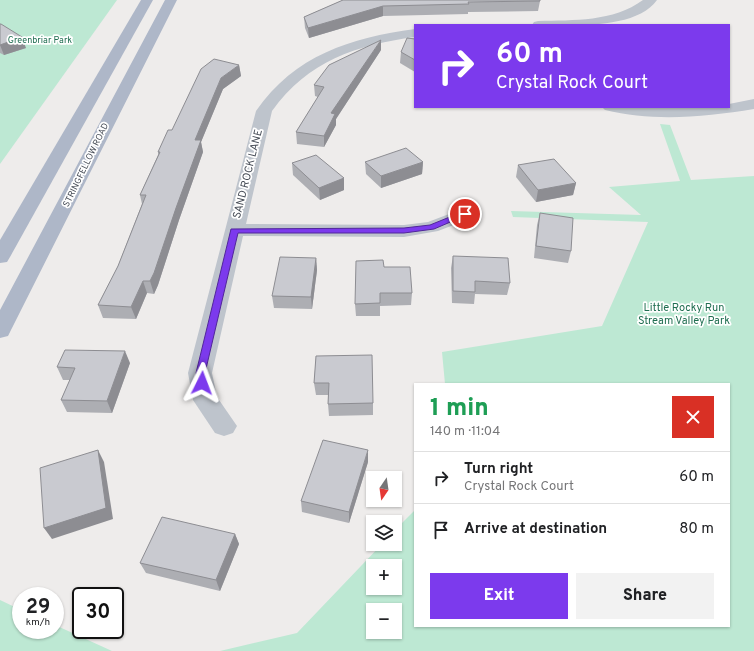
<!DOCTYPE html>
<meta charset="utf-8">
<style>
body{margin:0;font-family:Overpass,sans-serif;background:#f2f2f2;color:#202124;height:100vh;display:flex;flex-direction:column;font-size:15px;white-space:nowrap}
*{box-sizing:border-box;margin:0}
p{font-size:13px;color:#757577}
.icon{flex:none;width:22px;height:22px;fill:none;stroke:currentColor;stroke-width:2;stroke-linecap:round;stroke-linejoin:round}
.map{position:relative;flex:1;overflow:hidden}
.side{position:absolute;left:414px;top:383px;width:316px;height:244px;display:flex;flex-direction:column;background:#fff;border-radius:0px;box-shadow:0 1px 3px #0004}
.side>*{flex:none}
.hud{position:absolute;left:414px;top:24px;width:316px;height:84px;border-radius:0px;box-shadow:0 1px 3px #0004;background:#7c3aed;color:#fff;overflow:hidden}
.needle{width:26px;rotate:193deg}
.tools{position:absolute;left:366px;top:471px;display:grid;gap:8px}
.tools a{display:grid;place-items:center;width:36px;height:36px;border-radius:0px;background:#fff;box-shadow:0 1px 3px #0004;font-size:20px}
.speed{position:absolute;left:12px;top:587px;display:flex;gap:8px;font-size:20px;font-weight:700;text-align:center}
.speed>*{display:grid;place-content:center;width:52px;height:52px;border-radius:50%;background:#fff;box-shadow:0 1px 3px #0004;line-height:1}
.speed small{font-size:10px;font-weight:400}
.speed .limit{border:2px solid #111;border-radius:6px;background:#fff;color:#111}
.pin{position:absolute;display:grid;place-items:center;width:34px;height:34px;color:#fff;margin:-17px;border:2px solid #fff;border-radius:50%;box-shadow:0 1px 4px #0007}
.me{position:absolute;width:44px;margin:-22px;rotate:3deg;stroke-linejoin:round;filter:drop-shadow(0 0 3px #0008)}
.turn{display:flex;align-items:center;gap:14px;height:84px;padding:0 16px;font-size:18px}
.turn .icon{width:52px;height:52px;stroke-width:2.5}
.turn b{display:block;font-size:28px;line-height:34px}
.round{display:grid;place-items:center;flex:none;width:42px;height:42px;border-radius:0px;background:#f2f2f2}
.overview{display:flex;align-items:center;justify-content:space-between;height:68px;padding:0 16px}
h1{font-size:24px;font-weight:800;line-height:30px;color:#1e9e55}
.action{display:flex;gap:8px;margin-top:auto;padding:8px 16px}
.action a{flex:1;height:46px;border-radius:0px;background:#7c3aed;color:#fff;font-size:16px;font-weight:800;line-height:46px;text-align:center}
.action a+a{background:#f2f2f2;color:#202124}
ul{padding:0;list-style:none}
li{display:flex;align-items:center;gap:12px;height:52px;padding:0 16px;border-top:1px solid #e0e0e0}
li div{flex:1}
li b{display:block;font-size:15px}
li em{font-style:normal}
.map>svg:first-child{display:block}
.green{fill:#bde8d3;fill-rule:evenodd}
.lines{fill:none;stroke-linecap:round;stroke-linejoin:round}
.minor{fill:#bec4cc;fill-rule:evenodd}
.major{fill:#aeb7c8;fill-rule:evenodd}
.wall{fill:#adaeb3}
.shaded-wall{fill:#8d8d92}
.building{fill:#c9cad0;stroke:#8d8d92}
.route{fill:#7c3aed;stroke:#51269a}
.labels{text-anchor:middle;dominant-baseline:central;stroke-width:3.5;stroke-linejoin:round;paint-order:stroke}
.far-park-label{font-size:9px;fill:#206e51;stroke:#fff}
.far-street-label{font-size:9px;fill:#464c56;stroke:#fff}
.street-label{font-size:11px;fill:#464c56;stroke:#fff}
.park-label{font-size:11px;fill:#206e51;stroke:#fff}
</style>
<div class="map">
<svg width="754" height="651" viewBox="0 0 754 651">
<rect width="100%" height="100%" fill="#eeeceb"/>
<!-- green -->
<g class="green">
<polygon points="0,0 117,0 0,164"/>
<path d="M660,124L670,125L691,180L754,176V651H220L297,633L382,544H395V530L415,510V626H729V384H445L442,352L602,326L648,222L513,217L511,211L641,215L609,187L680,181ZM373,566H395V588H373ZM373,610H395V632H373Z"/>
<polygon points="0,600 21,610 21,630 55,630 55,625 112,651 0,651"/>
</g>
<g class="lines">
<!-- minor -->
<g class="minor">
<path d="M643,0H657C635,31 565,25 532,25L534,22L538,21C574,20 613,22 643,0Z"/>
<path d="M415,29V37C356,45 308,61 272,111L246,224L404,225L428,222L465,208L472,210L474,214L472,218L438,231L404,237L243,236L212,373L217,397L237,426L233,433L224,436L215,433L193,400L188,373L256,111C295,55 350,38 415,29Z"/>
<path d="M754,99V109C705,117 654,122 605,110L602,107H729V104Z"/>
</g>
<!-- major -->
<g class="major">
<polygon points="141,0 153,0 10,257 7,262 0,263 0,240"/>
<polygon points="165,0 177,0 11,330 8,336 0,338 0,310"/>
</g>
</g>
<!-- wall -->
<g class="wall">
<polygon points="343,0 540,1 538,11 468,12 468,14 383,16 309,38 305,28 304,17"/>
<polygon points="0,24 26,48 4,55 0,53"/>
<polygon points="415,39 415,72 400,63 401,52"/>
<polygon points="381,50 336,119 336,125 324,147 297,144 296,132 318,97 315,96 314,85"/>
<polygon points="239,65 241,76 223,89 201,142 203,152 179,220 158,285 154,294 147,293 136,319 103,318 98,305 118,266 142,204 140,195 158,155 158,152 172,130"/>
<polygon points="365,162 423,162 422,174 381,188 366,174"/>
<polygon points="292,163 344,178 344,190 320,200 293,175"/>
<polygon points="518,165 576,183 573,195 536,202 516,177"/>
<polygon points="540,213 571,251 568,263 534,258 537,225"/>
<polygon points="453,256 510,283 507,295 475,294 474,304 452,303 451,268"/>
<polygon points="316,258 317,270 312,309 274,308 272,296"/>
<polygon points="384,267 412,293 411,305 380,306 380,316 356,316 355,304"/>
<polygon points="316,356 373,403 373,415 329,416 328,404 328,395 316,395 314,383"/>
<polygon points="130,363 112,413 67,412 61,400 70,380 63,380 57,367"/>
<polygon points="368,462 349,523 302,512 301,501"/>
<polygon points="235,534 239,544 220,591 146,573 140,563"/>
</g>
<!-- shaded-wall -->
<g class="shaded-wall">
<polygon points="383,6 383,16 309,38 308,28"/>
<polygon points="22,37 26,48 4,55 0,45"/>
<polygon points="381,40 381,50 336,119 336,125 324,147 324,136 331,113"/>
<polygon points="239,65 241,76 223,89 201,142 203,152 179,220 158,285 154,294 150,281 195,140 221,78"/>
<polygon points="423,162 422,174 381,188 381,176"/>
<polygon points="344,178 344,190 320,200 319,188"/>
<polygon points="576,183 573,195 536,202 538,190"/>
<polygon points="316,258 317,270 312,309 311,297"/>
<polygon points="143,281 147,293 136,319 131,307"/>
<polygon points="125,351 130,363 112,413 107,401"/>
<polygon points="98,450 104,462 113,519 52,539 44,528"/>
<polygon points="368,450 368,462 349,523 349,512"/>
<polygon points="235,534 239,544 220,591 216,580"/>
</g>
<!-- building -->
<g class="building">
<polygon points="343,0 540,0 540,1 468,2 469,4 383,6 308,28 304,17"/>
<polygon points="0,24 1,24 22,37 0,45"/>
<polygon points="407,38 415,39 415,60 401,52"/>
<polygon points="381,40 331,113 335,114 324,136 296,132 324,87 314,85 329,65"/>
<polygon points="214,59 239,65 221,78 195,140 201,140 176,208 154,273 150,281 143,281 131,307 98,305 118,266 146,195 140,195 160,152 158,152 168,130 172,130 201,69"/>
<polygon points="406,148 423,162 381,176 365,162"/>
<polygon points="316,155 344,178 319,188 292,163"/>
<polygon points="554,159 576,183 538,190 518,165"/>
<polygon points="540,213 573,218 571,251 536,246"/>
<polygon points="453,256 508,258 510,283 475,281 475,292 453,291"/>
<polygon points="280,257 316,258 311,297 272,296"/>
<polygon points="383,260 384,267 410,267 412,293 380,293 380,303 355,304 356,261"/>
<polygon points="65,350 125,351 107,401 61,400 75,368 57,367"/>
<polygon points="372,355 373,403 328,404 329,383 314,383 316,356"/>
<polygon points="323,440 368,450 349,512 301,501"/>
<polygon points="98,450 106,508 44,528 40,468"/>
<polygon points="162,517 235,534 216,580 140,563"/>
</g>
<!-- route -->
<polygon class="route" points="462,212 465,212 469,214 434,229 404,233 238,233 205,373 207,383 205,386 198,386 196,373 231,229 404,228 430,225"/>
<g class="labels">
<!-- far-park labels -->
<g class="far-park-label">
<text x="40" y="40">Greenbriar Park</text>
</g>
<!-- far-street labels -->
<g class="far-street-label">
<text transform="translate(86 165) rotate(-64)">STRINGFELLOW ROAD</text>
</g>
<!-- street labels -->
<g class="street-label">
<text transform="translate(248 174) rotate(-76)">SAND ROCK LANE</text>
</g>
<!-- park labels -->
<g class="park-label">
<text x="684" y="308">Little Rocky Run<tspan x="684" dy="13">Stream Valley Park</tspan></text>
</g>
</g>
</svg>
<div class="tools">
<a><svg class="needle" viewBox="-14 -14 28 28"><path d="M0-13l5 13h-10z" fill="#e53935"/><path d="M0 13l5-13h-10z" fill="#757577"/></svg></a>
<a><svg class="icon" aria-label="layers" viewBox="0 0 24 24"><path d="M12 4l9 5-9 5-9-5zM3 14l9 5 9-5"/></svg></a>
<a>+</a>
<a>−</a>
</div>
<div class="speed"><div>29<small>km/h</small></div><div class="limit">30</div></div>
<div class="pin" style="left:465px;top:214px;background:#d93025"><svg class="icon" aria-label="arrive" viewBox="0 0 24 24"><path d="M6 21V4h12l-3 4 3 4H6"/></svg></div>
<svg class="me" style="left:202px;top:383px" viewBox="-20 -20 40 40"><path d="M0-17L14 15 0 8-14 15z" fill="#7c3aed" stroke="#fff" stroke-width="4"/></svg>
<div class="hud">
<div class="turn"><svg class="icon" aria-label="right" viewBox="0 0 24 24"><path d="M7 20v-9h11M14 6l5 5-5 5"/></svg><div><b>60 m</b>Crystal Rock Court</div></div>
</div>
<section class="side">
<div class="overview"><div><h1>1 min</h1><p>140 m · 11:04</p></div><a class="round" style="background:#d93025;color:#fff"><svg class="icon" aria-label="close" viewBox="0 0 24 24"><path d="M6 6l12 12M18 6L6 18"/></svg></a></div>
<ul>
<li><svg class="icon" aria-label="right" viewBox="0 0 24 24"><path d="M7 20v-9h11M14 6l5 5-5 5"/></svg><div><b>Turn right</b><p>Crystal Rock Court</p></div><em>60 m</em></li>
<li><svg class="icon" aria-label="arrive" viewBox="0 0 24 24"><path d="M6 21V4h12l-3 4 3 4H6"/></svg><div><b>Arrive at destination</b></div><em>80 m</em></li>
</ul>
<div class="action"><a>Exit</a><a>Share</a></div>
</section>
</div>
